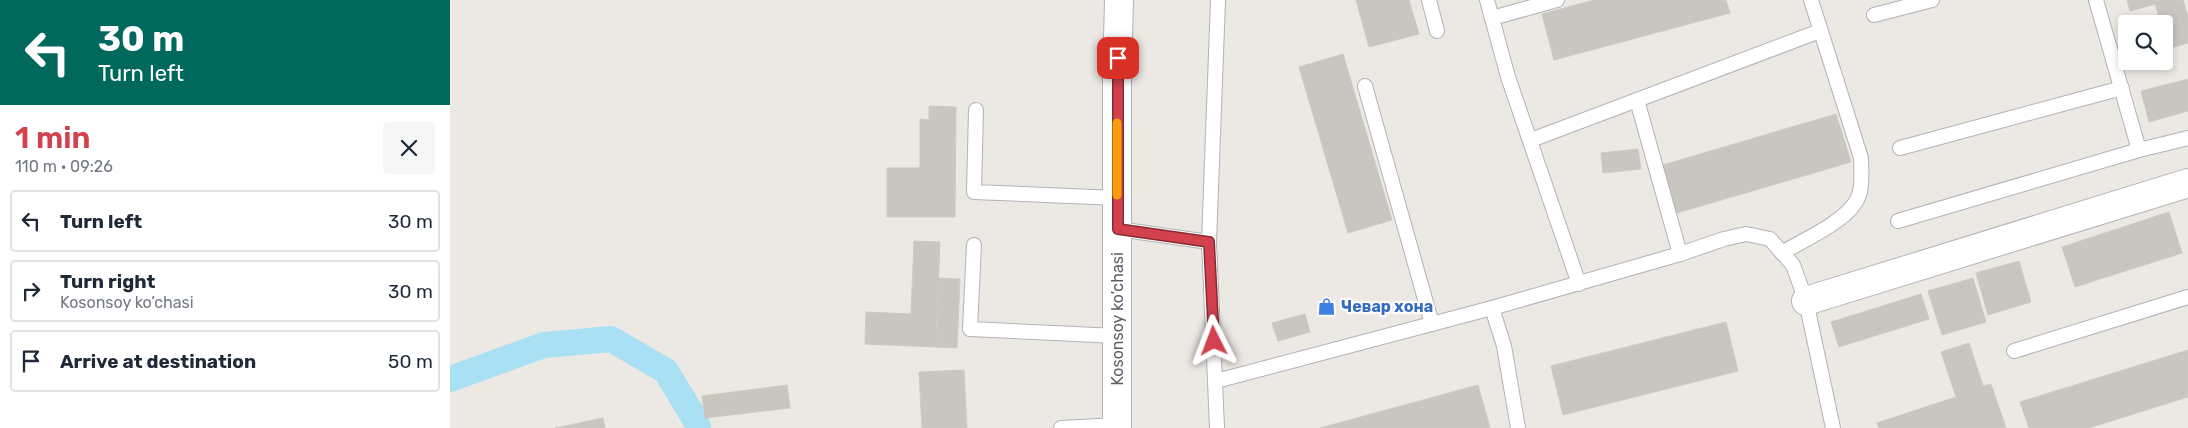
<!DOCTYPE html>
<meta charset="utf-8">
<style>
body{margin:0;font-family:Rubik,sans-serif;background:#f6f6f7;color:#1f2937;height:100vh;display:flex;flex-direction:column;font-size:19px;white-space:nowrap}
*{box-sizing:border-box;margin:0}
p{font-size:16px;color:#747a83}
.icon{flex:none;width:28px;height:28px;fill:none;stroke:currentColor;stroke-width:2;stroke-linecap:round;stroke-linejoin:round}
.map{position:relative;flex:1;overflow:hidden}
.drawer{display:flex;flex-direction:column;background:#fff;width:450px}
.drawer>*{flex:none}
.banner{background:#00695c;color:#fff;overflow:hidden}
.controls{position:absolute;left:1668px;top:15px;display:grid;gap:10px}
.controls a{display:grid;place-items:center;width:55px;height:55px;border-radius:5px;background:#fff;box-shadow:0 2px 8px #0003;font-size:25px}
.pin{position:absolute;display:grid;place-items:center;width:42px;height:42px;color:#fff;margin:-21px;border-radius:10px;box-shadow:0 2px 8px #0006}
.me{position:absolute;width:55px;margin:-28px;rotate:357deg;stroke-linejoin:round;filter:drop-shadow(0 0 4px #0008)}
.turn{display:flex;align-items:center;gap:18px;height:105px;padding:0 15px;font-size:22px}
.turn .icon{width:65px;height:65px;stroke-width:2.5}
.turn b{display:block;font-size:35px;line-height:42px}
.round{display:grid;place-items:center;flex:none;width:52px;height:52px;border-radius:5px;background:#f6f6f7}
.summary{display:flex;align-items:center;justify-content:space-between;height:85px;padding:0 15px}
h1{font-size:30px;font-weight:600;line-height:38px;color:#d3414e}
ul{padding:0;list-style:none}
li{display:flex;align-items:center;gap:15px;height:62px;margin:0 10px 8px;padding:0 5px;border:2px solid #e0e1e3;border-radius:5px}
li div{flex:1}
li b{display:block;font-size:19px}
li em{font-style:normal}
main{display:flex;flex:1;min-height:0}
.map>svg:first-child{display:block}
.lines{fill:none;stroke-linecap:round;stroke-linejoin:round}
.canal{stroke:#aae0f4;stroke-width:26}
.building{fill:#c9c5c1;stroke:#cfc9c2}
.service-casing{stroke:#b0b4b6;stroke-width:16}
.minor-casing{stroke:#b0b4b6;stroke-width:30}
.secondary-casing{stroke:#afb3b6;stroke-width:30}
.service{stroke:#fff;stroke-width:14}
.minor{stroke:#fff;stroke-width:28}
.secondary{stroke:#fff;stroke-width:28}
.route-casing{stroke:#892a33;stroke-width:12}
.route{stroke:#d3414e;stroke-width:9}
.slow{stroke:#f59e0b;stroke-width:9}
.labels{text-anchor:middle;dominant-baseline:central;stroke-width:4.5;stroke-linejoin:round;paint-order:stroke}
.shop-label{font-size:16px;font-weight:bold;fill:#366cbe;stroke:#fff;text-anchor:start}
.street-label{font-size:16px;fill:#5b5f61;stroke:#fff}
</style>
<main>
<section class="drawer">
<div class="banner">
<div class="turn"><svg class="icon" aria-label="left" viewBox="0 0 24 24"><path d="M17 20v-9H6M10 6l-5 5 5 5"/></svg><div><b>30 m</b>Turn left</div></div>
</div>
<div class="summary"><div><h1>1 min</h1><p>110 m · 09:26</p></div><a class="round"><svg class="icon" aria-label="close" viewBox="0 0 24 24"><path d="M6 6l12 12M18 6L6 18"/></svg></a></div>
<ul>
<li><svg class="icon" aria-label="left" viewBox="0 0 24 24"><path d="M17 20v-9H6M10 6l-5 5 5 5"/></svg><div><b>Turn left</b></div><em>30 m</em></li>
<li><svg class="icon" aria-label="right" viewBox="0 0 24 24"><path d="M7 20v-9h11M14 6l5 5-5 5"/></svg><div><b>Turn right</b><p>Kosonsoy ko’chasi</p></div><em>30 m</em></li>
<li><svg class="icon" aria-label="arrive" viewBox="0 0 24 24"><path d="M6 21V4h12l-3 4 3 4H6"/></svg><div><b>Arrive at destination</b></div><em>50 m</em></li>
</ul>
</section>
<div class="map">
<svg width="1738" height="428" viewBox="0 0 1738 428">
<rect width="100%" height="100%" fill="#ece8e3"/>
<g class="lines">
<!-- canal -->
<polyline class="canal" points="0,379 94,345 161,339 216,371 246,421 248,428"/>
</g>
<!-- building -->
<g class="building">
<polygon points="906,0 959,0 969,34 919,47"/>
<polygon points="1144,0 1276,0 1280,13 1104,60 1092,14"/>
<polygon points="1677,0 1733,0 1738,17 1738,43 1717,49 1714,24 1711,24 1705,4 1680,11"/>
<polygon points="893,54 942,220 898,233 849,67"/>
<polygon points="1738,79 1738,111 1699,122 1691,91"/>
<polygon points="479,106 506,107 505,217 437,217 437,168 470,168 470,119 479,120"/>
<polygon points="1386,114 1401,162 1227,213 1213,165"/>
<polygon points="1188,149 1191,169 1153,173 1151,153"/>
<polygon points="1719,212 1732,253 1625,287 1612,247"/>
<polygon points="464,241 490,242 486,347 415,344 416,312 461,314"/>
<polygon points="1569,261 1581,302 1538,315 1526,273"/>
<polygon points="489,278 510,279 507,348 486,347"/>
<polygon points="1523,278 1536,322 1492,335 1478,291"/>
<polygon points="1471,294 1479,319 1389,347 1381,322"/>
<polygon points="855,314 860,332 828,341 822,323"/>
<polygon points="1276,322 1288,371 1113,415 1101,366"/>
<polygon points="1519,343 1533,386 1541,384 1556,428 1429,428 1427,423 1506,397 1491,352"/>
<polygon points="1738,350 1738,397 1639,428 1579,428 1570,402"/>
<polygon points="514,370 517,428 472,428 469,372"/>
<polygon points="337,385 340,408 255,418 252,396"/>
<polygon points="1028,385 1040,428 870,428"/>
<polygon points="153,418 155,428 105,428"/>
</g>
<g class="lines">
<defs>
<g id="service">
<polyline points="979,0 987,31"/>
<polyline points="1037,0 1058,77 1129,284"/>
<polyline points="1646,0 1689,150 1738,138"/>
<polyline points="1424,15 1482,0"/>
<polyline points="1042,18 1107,0"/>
<polyline points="915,86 982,324"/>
<polyline points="1187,100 1230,254"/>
<polyline points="526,110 524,192 667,198"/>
<polyline points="1081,140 1370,31"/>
<polyline points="1450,148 1672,88"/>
<polyline points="1448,221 1689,150"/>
<polyline points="668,229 759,242"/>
<polyline points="524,245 520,329 667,336"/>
<path d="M1332,253C1353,240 1391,224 1405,203C1414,190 1411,172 1411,158L1361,0"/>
<polyline points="1042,308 1230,254 1274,239 1296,234 1320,239 1343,265 1356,301 1383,428"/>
<polyline points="1564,351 1738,297"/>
<polyline points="766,381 1042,308 1054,346 1068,428"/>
<polyline points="611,428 667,425"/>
<polyline points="767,428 759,242 768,0"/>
</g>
<polyline id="minor" points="1356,301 1738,183"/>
<polyline id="secondary" points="667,428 667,77 669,0"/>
</defs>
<!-- service casing -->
<use href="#service" class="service-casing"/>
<!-- minor casing -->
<use href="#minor" class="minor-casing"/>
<!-- secondary casing -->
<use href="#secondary" class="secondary-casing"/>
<!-- service -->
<use href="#service" class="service"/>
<!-- minor -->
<use href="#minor" class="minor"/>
<!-- secondary -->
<use href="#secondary" class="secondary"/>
</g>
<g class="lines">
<defs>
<polyline id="route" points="668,58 668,229 759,242 764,341"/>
</defs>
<!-- route casing -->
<use href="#route" class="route-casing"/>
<!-- route -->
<use href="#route" class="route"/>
<!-- slow -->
<polyline class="slow" points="667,123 667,195"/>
</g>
<!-- icons -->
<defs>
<symbol id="shop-bare" viewBox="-9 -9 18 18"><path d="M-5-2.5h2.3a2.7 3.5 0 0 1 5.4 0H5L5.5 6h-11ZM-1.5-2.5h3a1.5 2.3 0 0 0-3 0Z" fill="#3f7fe0" stroke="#fff" stroke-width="2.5" paint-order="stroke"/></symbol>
</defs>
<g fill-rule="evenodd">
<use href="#shop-bare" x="864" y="294" width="25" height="25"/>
</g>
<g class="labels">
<!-- shop labels -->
<g class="shop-label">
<text x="891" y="306">Чевар хона</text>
</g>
<!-- street labels -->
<g class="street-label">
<text transform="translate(667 319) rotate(-90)">Kosonsoy ko’chasi</text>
</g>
</g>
</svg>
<div class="controls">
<a><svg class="icon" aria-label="search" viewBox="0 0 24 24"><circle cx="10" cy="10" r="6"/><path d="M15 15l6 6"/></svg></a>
</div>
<div class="pin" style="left:668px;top:58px;background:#d93025"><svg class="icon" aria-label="arrive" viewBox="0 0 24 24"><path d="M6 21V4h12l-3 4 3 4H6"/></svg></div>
<svg class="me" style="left:764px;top:341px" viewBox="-20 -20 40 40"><path d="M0-17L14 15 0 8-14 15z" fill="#d3414e" stroke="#fff" stroke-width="4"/></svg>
</div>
</main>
